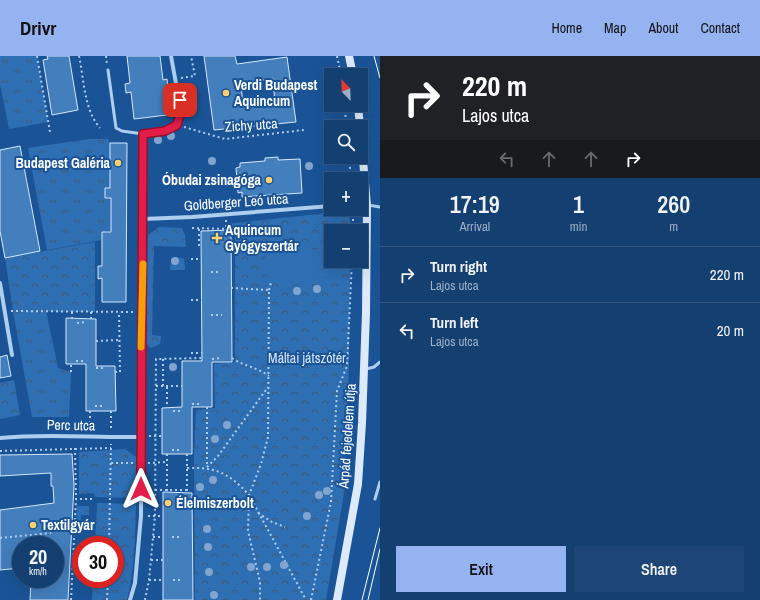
<!DOCTYPE html>
<meta charset="utf-8">
<style>
body{margin:0;font-family:"Archivo Narrow",sans-serif;background:#1d4676;color:#f1f3f6;height:100vh;display:flex;flex-direction:column;font-size:15px;white-space:nowrap}
*{box-sizing:border-box;margin:0}
p{font-size:13px;color:#9dafc3}
.icon{flex:none;width:22px;height:22px;fill:none;stroke:currentColor;stroke-width:2;stroke-linecap:round;stroke-linejoin:round}
.map{position:relative;flex:1;overflow:hidden}
.sheet{display:flex;flex-direction:column;background:#143f71;width:380px}
.sheet>*{flex:none}
.guide{background:#202124;color:#fff;overflow:hidden}
.needle{width:26px;rotate:337deg}
.buttons{position:absolute;left:324px;top:12px;display:grid;gap:8px}
.buttons a{display:grid;place-items:center;width:44px;height:44px;border-radius:0px;background:#143f71;box-shadow:0 4px 16px #0002,0 0 0 1px #335884;font-size:20px}
.speed{position:absolute;left:12px;top:480px;display:flex;gap:8px;font-size:20px;font-weight:700;text-align:center}
.speed>*{display:grid;place-content:center;width:52px;height:52px;border-radius:50%;background:#143f71;box-shadow:0 4px 16px #0002,0 0 0 1px #335884;line-height:1}
.speed small{font-size:10px;font-weight:400}
.speed .limit{border:6px solid #d22;background:#fff;color:#111}
.pin{position:absolute;display:grid;place-items:center;width:34px;height:34px;color:#fff;margin:-17px;border-radius:8px;box-shadow:0 2px 6px #0006}
.me{position:absolute;width:44px;margin:-22px;rotate:0deg;stroke-linejoin:round;filter:drop-shadow(0 0 3px #0008)}
.turn{display:flex;align-items:center;gap:14px;height:84px;padding:0 16px;font-size:18px}
.turn .icon{width:52px;height:52px;stroke-width:2.5}
.turn b{display:block;font-size:28px;line-height:34px}
.lanes{display:flex;align-items:center;height:38px;padding:0 16px;background:#0003;justify-content:center;gap:20px;direction:ltr}
.lanes .off{opacity:.35}
.eta{display:flex;justify-content:space-evenly;align-items:center;height:68px;text-align:center}
.eta b{font-size:24px;font-weight:600;line-height:28px}
.primary-button{display:flex;gap:8px;margin-top:auto;padding:8px 16px}
.primary-button a{flex:1;height:46px;border-radius:0px;background:#95b2f1;color:#111;font-size:16px;font-weight:600;line-height:46px;text-align:center}
.primary-button a+a{background:#1d4676;color:#f1f3f6}
ul{padding:0;list-style:none}
li{display:flex;align-items:center;gap:12px;height:56px;padding:0 16px;border-top:1px solid #335884}
li div{flex:1}
li b{display:block;font-size:15px}
li em{font-style:normal}
header{display:flex;align-items:center;gap:24px;box-sizing:border-box;height:56px;padding:0 20px;background:#95b2f1;color:#111}
header strong{font-size:19px}
nav{display:flex;gap:22px;margin-inline-start:auto;font-size:14px}
main{display:flex;flex:1;min-height:0}
.map>svg:first-child{display:block}
.grass{fill:url(#grass-tufts)}
.forest{fill:url(#forest-crowns)}
.pitch{fill:#2e6fb4}
.building{fill:#437ebd;stroke:#d5e7fb;fill-rule:evenodd}
.lines{fill:none;stroke-linecap:round;stroke-linejoin:round}
.path{stroke:#aecef0;stroke-width:2;stroke-dasharray:2 3;stroke-linecap:butt}
.lane{stroke:#aecef0;stroke-width:3}
.street{stroke:#aecef0;stroke-width:4}
.secondary{stroke:#dceafb;stroke-width:8}
.tram{stroke:#fff;stroke-width:1}
.tree{fill:#81a5ce}
.route-casing{stroke:#92132f;stroke-width:10}
.route{stroke:#e11d48;stroke-width:7}
.slow{stroke:#f59e0b;stroke-width:7}
.poi-dot{fill:#ffd06d;stroke:#1a5497;stroke-width:1.5}
.labels{text-anchor:middle;dominant-baseline:central;stroke-width:4;stroke-linejoin:round;paint-order:stroke}
.poi-label{font-size:14px;font-weight:bold;fill:#fff;stroke:#1a5497;text-anchor:start}
.street-label{font-size:14px;fill:#fff;stroke:#1a5497}
.park-label{font-size:14px;fill:#d5e7fb;stroke:#1a5497}
</style>
<header>
<strong>Drivr</strong>
<nav><a>Home</a><a>Map</a><a>About</a><a>Contact</a></nav>
</header>
<main>
<div class="map">
<svg width="380" height="544" viewBox="0 0 380 544">
<defs>
<pattern id="grass-tufts" width="24" height="20" patternUnits="userSpaceOnUse"><rect width="24" height="20" fill="#2e6fb4"/><path d="M3 7l-1-3M5 7V3M7 7l1-3M15 17l-1-3M17 17v-4M19 17l1-3" fill="none" stroke="#405a76"/></pattern>
<pattern id="forest-crowns" width="20" height="18" patternUnits="userSpaceOnUse"><rect width="20" height="18" fill="#2e6fb4"/><path d="M2 6a3 3 0 1 1 6 0M12 15a3 3 0 1 1 6 0" fill="none" stroke="#405a76"/></pattern>
</defs>
<rect width="100%" height="100%" fill="#1a5497"/>
<!-- grass -->
<g class="grass">
<polygon points="0,0 37,0 48,66 9,73 0,28"/>
<polygon points="90,83 108,83 110,87 110,132 105,132 105,141 111,142 111,175 102,176 102,184 47,194 28,92"/>
<polygon points="176,201 184,203 185,214 170,214 171,204"/>
<polygon points="13,255 46,255 58,312 71,316 69,361 32,361"/>
<polygon points="77,450 89,450 89,459 81,459 80,478 76,478"/>
</g>
<!-- forest -->
<g class="forest">
<polygon points="337,156 349,159 351,175 331,175 331,205 350,205 349,307 345,431 326,544 195,544 194,400 196,354 215,352 214,308 235,306 235,173 227,172 227,168"/>
<polygon points="159,171 182,172 185,179 186,191 154,190 152,279 161,280 160,288 151,292 146,288 148,179"/>
<polygon points="95,186 95,256 13,255 5,202"/>
<polygon points="14,324 20,359 0,363 0,327"/>
<polygon points="125,393 136,401 136,442 95,441 94,437 79,438 79,396"/>
<path d="M97,447L136,448C135,481 135,513 127,544H92L93,523H115V489H95Z"/>
</g>
<!-- pitch -->
<polygon class="pitch" points="326,192 328,221 268,226 266,198"/>
<!-- building -->
<g class="building">
<polygon points="47,0 69,0 78,54 52,59 43,4 48,3"/>
<polygon points="127,0 160,0 163,24 167,23 168,32 164,33 167,59 134,63 131,36 126,37 125,28 130,27"/>
<path d="M204,0H235L237,8L287,1L296,66L214,74ZM273,23L275,49L243,51L241,26Z"/>
<polygon points="110,87 127,87 126,246 102,246 102,222 98,223 98,210 102,210 102,176 111,176 111,142 105,142 105,132 110,132"/>
<polygon points="20,90 40,195 5,202 0,175 0,94"/>
<polygon points="278,101 278,104 300,103 302,137 242,141 242,136 238,137 236,112 240,111 240,107 265,105 265,102"/>
<polygon points="231,174 232,306 212,306 212,351 192,351 192,398 162,398 162,352 182,351 182,305 202,305 201,175"/>
<polygon points="66,262 96,263 96,310 115,310 116,355 86,355 86,308 66,308"/>
<polygon points="7,299 11,320 0,322 0,301"/>
<polygon points="72,398 74,429 68,544 30,544 31,523 55,523 55,489 21,489 21,512 0,514 0,454 54,447 53,430 51,430 51,417 0,420 0,399"/>
<polygon points="163,436 192,437 193,544 163,544"/>
</g>
<g class="lines">
<!-- path -->
<g class="path">
<polyline points="37,0 50,76"/>
<path d="M79,0C84,23 84,54 100,72"/>
<polyline points="106,0 107,9"/>
<polyline points="337,0 341,19"/>
<polyline points="181,22 195,20 191,0"/>
<polyline points="344,49 347,71"/>
<polyline points="184,71 225,83 304,74"/>
<polyline points="349,101 351,123"/>
<polyline points="226,164 226,173"/>
<polyline points="192,172 232,173 231,189"/>
<polyline points="199,173 199,191 201,191"/>
<polyline points="353,175 353,153"/>
<polyline points="191,203 201,203"/>
<polyline points="211,216 221,216"/>
<polyline points="231,232 269,234 268,381 261,408 249,439 248,475 260,526 260,544"/>
<polyline points="269,234 271,226"/>
<polyline points="191,244 202,244"/>
<polyline points="11,255 136,256"/>
<polyline points="72,256 72,262"/>
<polyline points="91,256 91,263"/>
<polyline points="211,259 222,259"/>
<polyline points="77,267 87,266"/>
<polyline points="96,285 119,284"/>
<polyline points="191,297 202,297"/>
<path d="M232,302C243,310 257,311 269,320"/>
<polyline points="163,303 163,330"/>
<polyline points="212,303 222,302"/>
<polyline points="76,305 86,305"/>
<polyline points="96,312 106,312"/>
<polyline points="71,316 71,308"/>
<polyline points="115,316 120,316 119,256"/>
<polyline points="156,330 182,330"/>
<polyline points="167,331 167,352"/>
<polyline points="192,348 202,348"/>
<polyline points="95,350 105,350"/>
<polyline points="207,351 207,410"/>
<polyline points="111,355 111,373"/>
<polyline points="173,355 182,355"/>
<polyline points="90,367 90,355"/>
<polyline points="149,380 162,380"/>
<polyline points="75,392 76,443 93,443"/>
<polyline points="172,394 182,394"/>
<polyline points="0,395 111,392"/>
<polyline points="167,398 167,436"/>
<polyline points="187,398 187,437"/>
<polyline points="111,407 136,407"/>
<polyline points="148,407 167,406"/>
<polyline points="207,411 218,400 268,331"/>
<path d="M187,412C216,411 229,417 249,439L306,544"/>
<polyline points="155,434 187,434"/>
<polyline points="258,457 272,466 285,471"/>
<polyline points="148,460 163,460"/>
<polyline points="153,481 163,481"/>
<polyline points="172,481 182,481"/>
<polyline points="0,482 51,477"/>
<polyline points="109,489 111,388"/>
<polyline points="151,504 163,504"/>
<polyline points="149,524 163,524"/>
<polyline points="173,524 183,524"/>
<polyline points="71,544 76,443"/>
<polyline points="107,544 108,523"/>
<polyline points="145,544 149,524 155,460 156,303 202,302"/>
<polyline points="311,544 331,446 337,335 347,310 352,205"/>
</g>
<!-- lane -->
<g class="lane">
<polyline points="108,14 116,72 122,75 143,78"/>
<polyline points="368,149 380,151"/>
<polyline points="366,313 374,311 380,306"/>
<polyline points="375,443 380,426"/>
</g>
<!-- street -->
<g class="street">
<polyline points="143,163 192,161 331,150"/>
<polyline points="0,227 12,299"/>
<path d="M0,382C46,377 94,382 141,381"/>
<polyline points="130,544 135,527 141,460 143,78 165,75 177,69 181,55 171,0"/>
</g>
<!-- secondary -->
<g class="secondary">
<polyline points="349,0 353,19"/>
<polyline points="337,544 358,428 362,367 366,257 367,149 358,49"/>
</g>
<!-- tram -->
<g class="tram">
<polyline points="374,0 380,22"/>
<polyline points="362,544 380,472"/>
<polyline points="368,544 380,493"/>
</g>
</g>
<!-- trees -->
<g class="tree">
<circle cx="171" cy="80" r="4"/>
<circle cx="158" cy="84" r="4"/>
<circle cx="212" cy="105" r="4"/>
<circle cx="309" cy="110" r="4"/>
<circle cx="277" cy="192" r="4"/>
<circle cx="288" cy="192" r="4"/>
<circle cx="256" cy="196" r="4"/>
<circle cx="175" cy="205" r="4"/>
<circle cx="317" cy="233" r="4"/>
<circle cx="297" cy="235" r="4"/>
<circle cx="173" cy="311" r="4"/>
<circle cx="227" cy="369" r="4"/>
<circle cx="215" cy="383" r="4"/>
<circle cx="213" cy="424" r="4"/>
<circle cx="200" cy="431" r="4"/>
<circle cx="327" cy="435" r="4"/>
<circle cx="319" cy="439" r="4"/>
<circle cx="204" cy="449" r="4"/>
<circle cx="307" cy="460" r="4"/>
<circle cx="207" cy="473" r="4"/>
<circle cx="208" cy="491" r="4"/>
<circle cx="284" cy="509" r="4"/>
<circle cx="251" cy="511" r="4"/>
<circle cx="267" cy="511" r="4"/>
<circle cx="209" cy="516" r="4"/>
<circle cx="214" cy="539" r="4"/>
</g>
<g class="lines">
<defs>
<polyline id="route" points="141,433 143,78 165,75 177,69 181,55 180,44"/>
</defs>
<!-- route casing -->
<use href="#route" class="route-casing"/>
<!-- route -->
<use href="#route" class="route"/>
<!-- slow -->
<polyline class="slow" points="141,291 143,208"/>
</g>
<!-- markers -->
<g class="poi-dot">
<circle cx="226" cy="37" r="4"/>
<circle cx="118" cy="107" r="4"/>
<circle cx="269" cy="124" r="4"/>
<path d="M215 176h4v4h4v4h-4v4h-4v-4h-4v-4h4z"/>
<circle cx="168" cy="447" r="4"/>
<circle cx="33" cy="469" r="4"/>
</g>
<g class="labels">
<!-- poi labels -->
<g class="poi-label">
<text x="234" y="29">Verdi Budapest<tspan x="234" dy="16">Aquincum</tspan></text>
<text x="110" y="107" text-anchor="end">Budapest Galéria</text>
<text x="261" y="124" text-anchor="end">Óbudai zsinagóga</text>
<text x="225" y="174">Aquincum<tspan x="225" dy="16">Gyógyszertár</tspan></text>
<text x="176" y="447">Élelmiszerbolt</text>
<text x="41" y="469">Textilgyár</text>
</g>
<!-- street labels -->
<g class="street-label">
<text transform="translate(251 69) rotate(-4)">Zichy utca</text>
<text transform="translate(236 146) rotate(-4)">Goldberger Leó utca</text>
<text transform="translate(71 369) rotate(1)">Perc utca</text>
<text transform="translate(347 380) rotate(-86)">Árpád fejedelem útja</text>
</g>
<!-- park labels -->
<g class="park-label">
<text x="307" y="302">Máltai játszótér</text>
</g>
</g>
</svg>
<div class="buttons">
<a><svg class="needle" viewBox="-14 -14 28 28"><path d="M0-13l5 13h-10z" fill="#e53935"/><path d="M0 13l5-13h-10z" fill="#9dafc3"/></svg></a>
<a><svg class="icon" aria-label="search" viewBox="0 0 24 24"><circle cx="10" cy="10" r="6"/><path d="M15 15l6 6"/></svg></a>
<a>+</a>
<a>−</a>
</div>
<div class="speed"><div>20<small>km/h</small></div><div class="limit">30</div></div>
<div class="pin" style="left:180px;top:44px;background:#d93025"><svg class="icon" aria-label="arrive" viewBox="0 0 24 24"><path d="M6 21V4h12l-3 4 3 4H6"/></svg></div>
<svg class="me" style="left:141px;top:433px" viewBox="-20 -20 40 40"><path d="M0-17L14 15 0 8-14 15z" fill="#e11d48" stroke="#fff" stroke-width="4"/></svg>
</div>
<section class="sheet">
<div class="guide">
<div class="turn"><svg class="icon" aria-label="right" viewBox="0 0 24 24"><path d="M7 20v-9h11M14 6l5 5-5 5"/></svg><div><b>220 m</b>Lajos utca</div></div>
<div class="lanes"><svg class="icon off" aria-label="left" viewBox="0 0 24 24"><path d="M17 20v-9H6M10 6l-5 5 5 5"/></svg><svg class="icon off" aria-label="ahead" viewBox="0 0 24 24"><path d="M12 20V5M6 11l6-6 6 6"/></svg><svg class="icon off" aria-label="ahead" viewBox="0 0 24 24"><path d="M12 20V5M6 11l6-6 6 6"/></svg><svg class="icon" aria-label="right" viewBox="0 0 24 24"><path d="M7 20v-9h11M14 6l5 5-5 5"/></svg></div>
</div>
<div class="eta">
<div><b>17:19</b><p>Arrival</p></div>
<div><b>1</b><p>min</p></div>
<div><b>260</b><p>m</p></div>
</div>
<ul>
<li><svg class="icon" aria-label="right" viewBox="0 0 24 24"><path d="M7 20v-9h11M14 6l5 5-5 5"/></svg><div><b>Turn right</b><p>Lajos utca</p></div><em>220 m</em></li>
<li><svg class="icon" aria-label="left" viewBox="0 0 24 24"><path d="M17 20v-9H6M10 6l-5 5 5 5"/></svg><div><b>Turn left</b><p>Lajos utca</p></div><em>20 m</em></li>
</ul>
<div class="primary-button"><a>Exit</a><a>Share</a></div>
</section>
</main>
